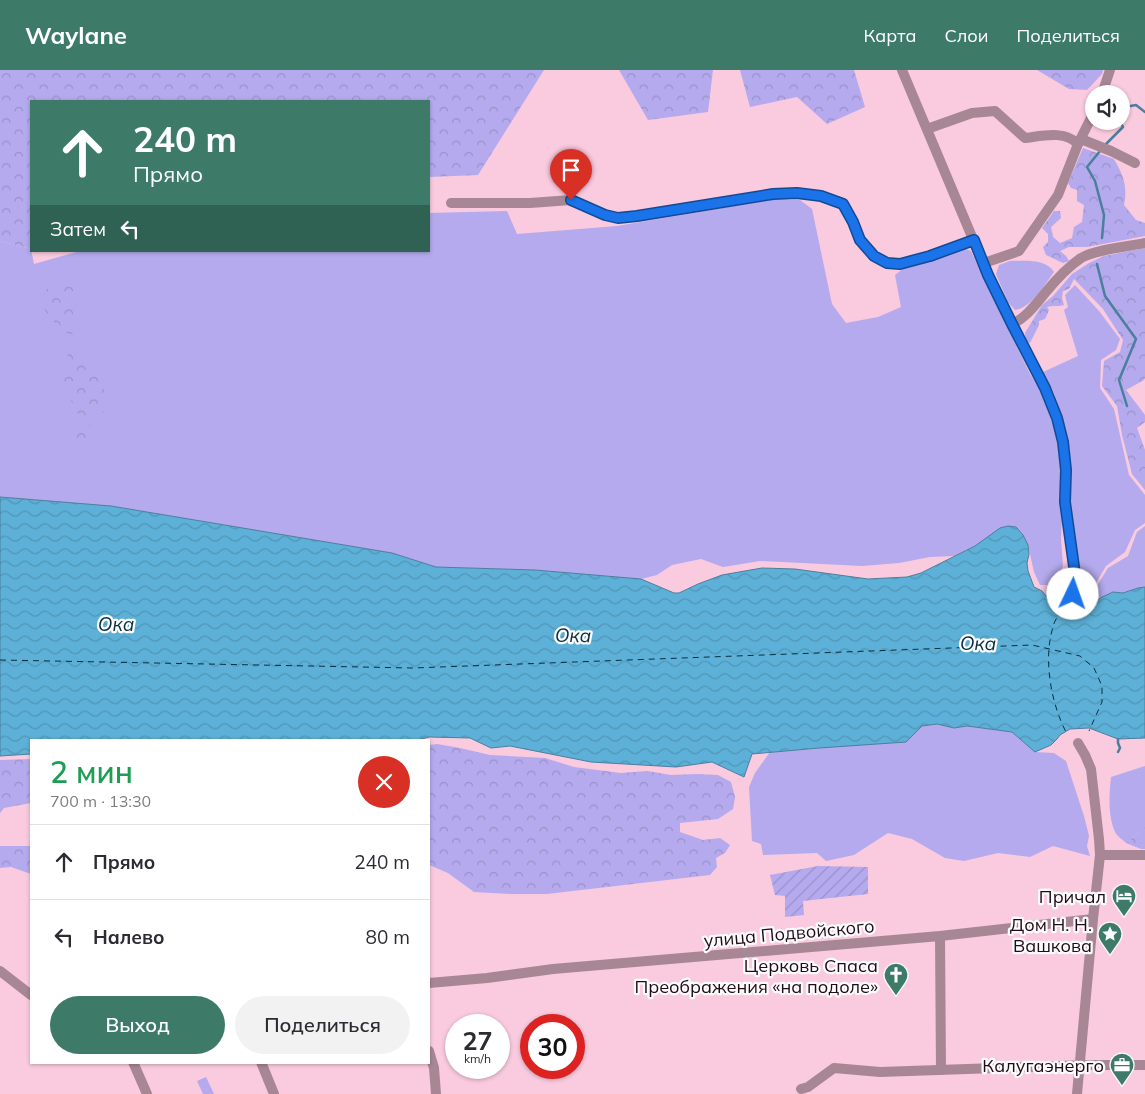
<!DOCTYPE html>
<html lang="ru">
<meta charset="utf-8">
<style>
body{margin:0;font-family:Mulish,sans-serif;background:#f2f2f3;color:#2b2b33;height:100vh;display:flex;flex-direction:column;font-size:19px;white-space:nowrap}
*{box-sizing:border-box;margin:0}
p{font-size:16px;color:#7c7c81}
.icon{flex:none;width:28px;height:28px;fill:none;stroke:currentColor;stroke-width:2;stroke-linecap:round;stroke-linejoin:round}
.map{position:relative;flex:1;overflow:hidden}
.details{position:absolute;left:30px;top:669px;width:400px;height:325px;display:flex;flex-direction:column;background:#fff;border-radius:0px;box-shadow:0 1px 4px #0004}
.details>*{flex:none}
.top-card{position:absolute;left:30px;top:30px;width:400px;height:152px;border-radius:0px;box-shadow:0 1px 4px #0004;background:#3d7b68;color:#fff;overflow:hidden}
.controls{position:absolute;left:1085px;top:15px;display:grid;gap:10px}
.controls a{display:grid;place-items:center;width:45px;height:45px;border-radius:50%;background:#fff;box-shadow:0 1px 4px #0004;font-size:25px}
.speed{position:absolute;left:445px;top:944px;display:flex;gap:10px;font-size:25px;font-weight:700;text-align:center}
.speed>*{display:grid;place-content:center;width:65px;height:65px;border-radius:50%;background:#fff;box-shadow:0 1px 4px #0004;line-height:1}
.speed small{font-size:12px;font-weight:400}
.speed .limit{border:8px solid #d22;background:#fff;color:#111}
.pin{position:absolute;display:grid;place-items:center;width:42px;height:42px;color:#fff;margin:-51px -21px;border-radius:50% 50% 50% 0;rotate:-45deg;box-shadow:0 0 5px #0007}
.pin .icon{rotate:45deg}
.me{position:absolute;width:55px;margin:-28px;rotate:3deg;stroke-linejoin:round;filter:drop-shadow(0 0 4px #0008)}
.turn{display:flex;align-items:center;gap:18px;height:105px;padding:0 20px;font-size:22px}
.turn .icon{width:65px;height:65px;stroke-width:2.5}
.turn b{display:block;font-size:35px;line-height:42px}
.then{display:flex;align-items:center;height:48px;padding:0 20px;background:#0003;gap:10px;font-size:19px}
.round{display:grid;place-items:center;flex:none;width:52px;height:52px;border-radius:26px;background:#f2f2f3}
.headline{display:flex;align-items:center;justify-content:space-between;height:85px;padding:0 20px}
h1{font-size:30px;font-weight:600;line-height:38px;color:#1e9e55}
.cta{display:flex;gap:10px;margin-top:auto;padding:10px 20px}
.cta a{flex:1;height:58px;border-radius:30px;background:#3d7b68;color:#fff;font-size:20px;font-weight:600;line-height:58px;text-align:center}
.cta a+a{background:#f2f2f3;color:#2b2b33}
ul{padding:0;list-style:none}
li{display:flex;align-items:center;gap:15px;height:75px;padding:0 20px;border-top:1px solid #e1e1e2}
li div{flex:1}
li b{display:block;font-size:19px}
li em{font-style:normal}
header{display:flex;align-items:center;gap:30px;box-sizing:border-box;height:70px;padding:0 25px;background:#3d7b68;color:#fff}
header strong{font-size:24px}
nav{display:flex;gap:28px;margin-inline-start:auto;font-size:18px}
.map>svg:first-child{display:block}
.green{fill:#b4aaed}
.forest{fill:url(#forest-crowns)}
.garden{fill:url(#garden-furrows)}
.water{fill:url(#water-waves);stroke:#4b7f9d}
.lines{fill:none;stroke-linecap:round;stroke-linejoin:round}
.stream{stroke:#4b7f9d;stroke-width:2.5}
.ferry{stroke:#082f40;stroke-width:1;stroke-dasharray:6 5;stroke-linecap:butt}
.minor{stroke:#a88795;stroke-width:10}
.route-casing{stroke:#114b97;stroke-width:12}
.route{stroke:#1a73e8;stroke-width:9}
.labels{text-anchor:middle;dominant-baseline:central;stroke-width:4.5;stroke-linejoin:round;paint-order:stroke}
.poi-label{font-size:18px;fill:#200c16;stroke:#fbfbfb;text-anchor:end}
.street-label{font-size:18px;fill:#200c16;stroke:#fbfbfb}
.water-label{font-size:19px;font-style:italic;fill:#082f40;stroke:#fbfbfb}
</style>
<header>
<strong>Waylane</strong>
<nav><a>Карта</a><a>Слои</a><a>Поделиться</a></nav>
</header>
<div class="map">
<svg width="1145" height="1024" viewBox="0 0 1145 1024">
<defs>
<pattern id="forest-crowns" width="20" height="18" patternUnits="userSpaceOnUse" patternTransform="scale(1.25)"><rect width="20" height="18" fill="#b4aaed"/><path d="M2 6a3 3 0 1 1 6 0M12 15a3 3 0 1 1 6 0" fill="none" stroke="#9a91ca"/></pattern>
<pattern id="garden-furrows" width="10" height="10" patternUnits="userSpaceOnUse" patternTransform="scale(1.25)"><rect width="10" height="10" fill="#b4aaed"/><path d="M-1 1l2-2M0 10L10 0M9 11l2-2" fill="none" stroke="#9a91ca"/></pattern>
<pattern id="water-waves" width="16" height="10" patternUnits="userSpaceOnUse" patternTransform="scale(1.25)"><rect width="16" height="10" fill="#5db0d7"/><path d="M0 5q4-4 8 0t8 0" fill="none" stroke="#5196b8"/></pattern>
</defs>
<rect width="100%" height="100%" fill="#facadf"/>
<!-- green -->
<g class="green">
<polygon points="775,129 800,130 812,139 832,234 846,253 878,247 901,237 895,205 904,198 960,177 971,181 1030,304 1043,324 1052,353 1058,375 1063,419 1061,469 1063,496 1057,509 1050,515 1040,515 1034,502 1028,475 975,476 955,486 930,487 899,493 862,496 760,491 723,497 701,489 672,495 657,505 641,509 535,500 436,497 392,483 111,436 0,427 0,171 31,179 34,194 80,181 429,181 429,143 507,141 517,164 617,156"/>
<path d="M1010,191C1023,191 1046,188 1054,202C1045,214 1031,238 1015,240L1008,232L996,204L999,195Z"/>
<polygon points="1075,215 1099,241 1120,269 1116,280 1101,290 1100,318 1114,339 1129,405 1145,425 1145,453 1135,460 1125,482 1106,496 1096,513 1094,525 1082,514 1071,437 1070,381 1054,323 1043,302 1078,286 1064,240 1068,237 1065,225"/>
<polygon points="1145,456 1145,517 1138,518 1123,523 1113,522 1100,528 1097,522 1098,514 1108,498 1128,486 1137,462"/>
<polygon points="937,654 954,658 967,656 1012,662 1035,682 1054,683 1066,691 1084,746 1089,766 1087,776 1090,786 1053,776 1030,787 998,783 964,791 945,788 912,769 888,763 854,785 826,791 817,783 763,785 761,774 752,771 749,717 755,703 770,682 819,678 922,656"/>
<path d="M1145,696V757L1126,773C1123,770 1117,766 1115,762C1108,747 1109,724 1111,707Z"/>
<polygon points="206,1007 214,1024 203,1024 197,1011"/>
</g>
<!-- forest -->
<g class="forest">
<polygon points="0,0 544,0 478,105 429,107 429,31 31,31 31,179 0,171"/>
<polygon points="619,0 713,0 708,42 648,50"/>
<polygon points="740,0 854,0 865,37 827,54 797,27 750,37"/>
<polygon points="1037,0 1103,0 1102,4 1087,20 1069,19"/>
<path d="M1083,78L1114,89C1123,105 1128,116 1124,135L1136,150L1145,153V166L1087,177H1069L1060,181L1066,186L1069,191L1063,193L1046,185L1043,177L1048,172V164L1042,158L1054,141H1060L1061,148L1051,157L1053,167L1060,173L1072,168L1074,157L1082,152L1084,135L1077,131V120L1071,118L1068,113Z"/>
<path d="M1145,178V308L1144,310L1126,320L1145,345V352L1137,358L1145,380V420L1132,404L1122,365L1117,336L1102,316L1104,291L1120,282L1123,270L1103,239L1074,209L1069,219L1063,221L1062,228L1064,235C1058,237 1053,235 1047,237L1049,240L1045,249L1039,251V255L1030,273L1026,271L1025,263L1042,235L1053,226L1072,204L1089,193L1104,186Z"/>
<polygon points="56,211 73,217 74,233 81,241 74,265 61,261 40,234 43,223"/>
<polygon points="69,280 79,280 84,284 98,305 105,321 104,342 88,353 96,364 85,380 79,379 73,368 81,351 74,335 64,320 62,306"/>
<polygon points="437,674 460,678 490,685 545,688 574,697 621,703 647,701 671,705 697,704 718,705 731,712 735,727 733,739 718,749 680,753 680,762 703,770 720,768 730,775 725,783 716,788 717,797 710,805 547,824 511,824 474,822 448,803 429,795 429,675"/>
<polygon points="31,689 31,733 4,738 0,743 0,690"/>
<polygon points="1145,757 1145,779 1141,779 1126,773"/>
<polygon points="0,776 31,776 31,804 11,797 0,798"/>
</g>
<!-- garden -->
<polygon class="garden" points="818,796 868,797 868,824 803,831 804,845 785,847 785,826 775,825 770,805"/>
<!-- water -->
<polygon class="water" points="0,427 111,436 392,483 436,497 535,500 641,509 674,523 679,523 698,514 722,505 762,498 795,499 868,509 907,507 921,503 975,476 1000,458 1008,456 1016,457 1023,465 1028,475 1029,484 1027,493 1028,501 1034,517 1042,521 1062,545 1067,547 1076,543 1095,534 1100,528 1113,522 1123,523 1138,518 1145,517 1145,668 1118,669 1089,658 1070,659 1060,665 1057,669 1051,675 1035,682 1012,662 967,656 954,658 937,654 922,656 906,672 819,678 752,684 744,707 712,692 676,697 591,692 510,676 491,678 470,668 429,667 418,670 31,670 31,684 0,686"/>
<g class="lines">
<!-- stream -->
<g class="stream">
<polyline points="1121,42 1125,37 1136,35 1145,42"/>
<polyline points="1105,75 1123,57 1120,51"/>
<polyline points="1100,81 1087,97 1095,111 1104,145 1102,168"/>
<polyline points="1097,194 1105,226 1136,269 1119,310 1127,336"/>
<polyline points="1118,682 1120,678 1118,673 1118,669"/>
</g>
<!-- ferry -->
<g class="ferry">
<path d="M1062,539C1059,545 1054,551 1053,557C1043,589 1051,633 1066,662"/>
<polyline points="0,590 413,598 1032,575 1080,586 1094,598 1102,616 1102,632 1089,661"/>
</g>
<!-- minor -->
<g class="minor">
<polyline points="902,0 988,205 1012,254 1045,319 1057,348 1063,372 1066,400 1065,432 1076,511 1075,517 1073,524"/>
<polyline points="1102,24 1110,0"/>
<path d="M927,59L972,43L995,41L1025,68C1042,66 1065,60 1078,74"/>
<polyline points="1081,69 1111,81 1135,93"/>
<polyline points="451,133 530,133 571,130 605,145 619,148 637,146 773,124 797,123 821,126 843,134 853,152 859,170 874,186 887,193 900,194 930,186 974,170"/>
<polyline points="984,193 1019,181 1058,125 1078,74 1094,42"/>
<path d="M1012,254C1026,248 1035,235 1045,223C1054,212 1069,196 1081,188C1097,179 1127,177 1145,173"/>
<polyline points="1100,785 1145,785"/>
<polyline points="940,866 941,1000"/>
<polyline points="0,901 31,925"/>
<polyline points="429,913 487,908 553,899 940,866 1093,849"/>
<polyline points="429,981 434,998 436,1024"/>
<polyline points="133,992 147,1024"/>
<polyline points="261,992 274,1024"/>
<polyline points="801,1019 808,1017 834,998 880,1002 1087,995 1145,995"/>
<polyline points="1077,1024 1093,849 1100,785 1099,769 1091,699 1085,685 1078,673"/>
</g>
</g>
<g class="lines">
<defs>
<polyline id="route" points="571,130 605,145 618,148 637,146 773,124 797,123 821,126 843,134 853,152 860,170 874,186 887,193 900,194 930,186 974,170 988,205 1012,254 1045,318 1057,348 1063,372 1066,400 1065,432 1076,511 1075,517 1073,524"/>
</defs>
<!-- route casing -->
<use href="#route" class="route-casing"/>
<!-- route -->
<use href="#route" class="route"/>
</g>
<!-- icons -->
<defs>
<symbol id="hotel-pin" viewBox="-11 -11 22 30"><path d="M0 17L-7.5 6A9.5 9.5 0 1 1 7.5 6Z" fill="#3d7b68" stroke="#fbfbfb"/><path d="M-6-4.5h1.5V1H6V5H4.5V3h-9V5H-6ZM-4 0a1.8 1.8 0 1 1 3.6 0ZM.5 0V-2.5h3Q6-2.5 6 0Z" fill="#fff"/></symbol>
<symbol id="sight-pin" viewBox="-11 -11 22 30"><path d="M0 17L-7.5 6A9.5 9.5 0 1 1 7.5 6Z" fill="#3d7b68" stroke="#fbfbfb"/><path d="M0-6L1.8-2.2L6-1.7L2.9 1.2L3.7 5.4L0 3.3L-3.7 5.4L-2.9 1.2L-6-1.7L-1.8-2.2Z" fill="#fff"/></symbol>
<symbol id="church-pin" viewBox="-11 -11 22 30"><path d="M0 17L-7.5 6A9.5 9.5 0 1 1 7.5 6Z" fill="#3d7b68" stroke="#fbfbfb"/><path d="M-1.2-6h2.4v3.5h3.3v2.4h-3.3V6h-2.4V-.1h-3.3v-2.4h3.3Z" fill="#fff"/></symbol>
<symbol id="office-pin" viewBox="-11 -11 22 30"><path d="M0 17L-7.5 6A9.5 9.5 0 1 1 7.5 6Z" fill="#3d7b68" stroke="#fbfbfb"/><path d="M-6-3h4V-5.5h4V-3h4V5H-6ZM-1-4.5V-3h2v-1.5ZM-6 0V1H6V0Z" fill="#fff"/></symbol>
</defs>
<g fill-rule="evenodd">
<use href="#hotel-pin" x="1110" y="812" width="28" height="38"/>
<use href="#sight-pin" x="1096" y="850" width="28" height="38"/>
<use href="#church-pin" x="882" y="891" width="28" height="38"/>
<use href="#office-pin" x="1108" y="981" width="28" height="38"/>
</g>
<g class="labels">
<!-- poi labels -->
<g class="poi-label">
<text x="1106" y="826">Причал</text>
<text x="1092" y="854">Дом Н. Н.<tspan x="1092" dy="21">Вашкова</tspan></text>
<text x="878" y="895">Церковь Спаса<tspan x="878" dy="21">Преображения «на подоле»</tspan></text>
<text x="1104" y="995">Калугаэнерго</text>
</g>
<!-- street labels -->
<g class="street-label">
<text transform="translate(789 863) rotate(-5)">улица Подвойского</text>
</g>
<!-- water labels -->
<g class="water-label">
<text x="116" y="554">Ока</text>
<text transform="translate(573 565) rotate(1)">Ока</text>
<text transform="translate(978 573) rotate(1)">Ока</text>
</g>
</g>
</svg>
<div class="controls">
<a><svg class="icon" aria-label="sound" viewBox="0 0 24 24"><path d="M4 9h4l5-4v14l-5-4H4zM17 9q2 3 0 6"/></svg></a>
</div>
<div class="speed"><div>27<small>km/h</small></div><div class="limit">30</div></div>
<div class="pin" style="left:571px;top:130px;background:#d93025"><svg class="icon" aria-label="arrive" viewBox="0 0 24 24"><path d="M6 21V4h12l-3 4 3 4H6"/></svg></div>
<svg class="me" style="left:1073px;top:524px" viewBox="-20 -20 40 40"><circle r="19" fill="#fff"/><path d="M0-13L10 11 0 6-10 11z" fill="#1a73e8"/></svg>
<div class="top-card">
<div class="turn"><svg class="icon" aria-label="ahead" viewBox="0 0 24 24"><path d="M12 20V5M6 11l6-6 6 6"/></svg><div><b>240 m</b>Прямо</div></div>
<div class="then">Затем<svg class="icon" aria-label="left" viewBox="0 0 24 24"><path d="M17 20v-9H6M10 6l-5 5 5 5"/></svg></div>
</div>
<section class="details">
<div class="headline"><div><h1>2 мин</h1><p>700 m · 13:30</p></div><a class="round" style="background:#d93025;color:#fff"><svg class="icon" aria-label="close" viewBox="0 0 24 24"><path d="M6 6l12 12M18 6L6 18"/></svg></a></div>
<ul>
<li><svg class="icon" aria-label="ahead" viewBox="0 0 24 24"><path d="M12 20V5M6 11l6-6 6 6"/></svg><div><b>Прямо</b></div><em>240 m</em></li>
<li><svg class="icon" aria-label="left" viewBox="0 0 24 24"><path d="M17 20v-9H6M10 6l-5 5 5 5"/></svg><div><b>Налево</b></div><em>80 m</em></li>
</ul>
<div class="cta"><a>Выход</a><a>Поделиться</a></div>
</section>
</div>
